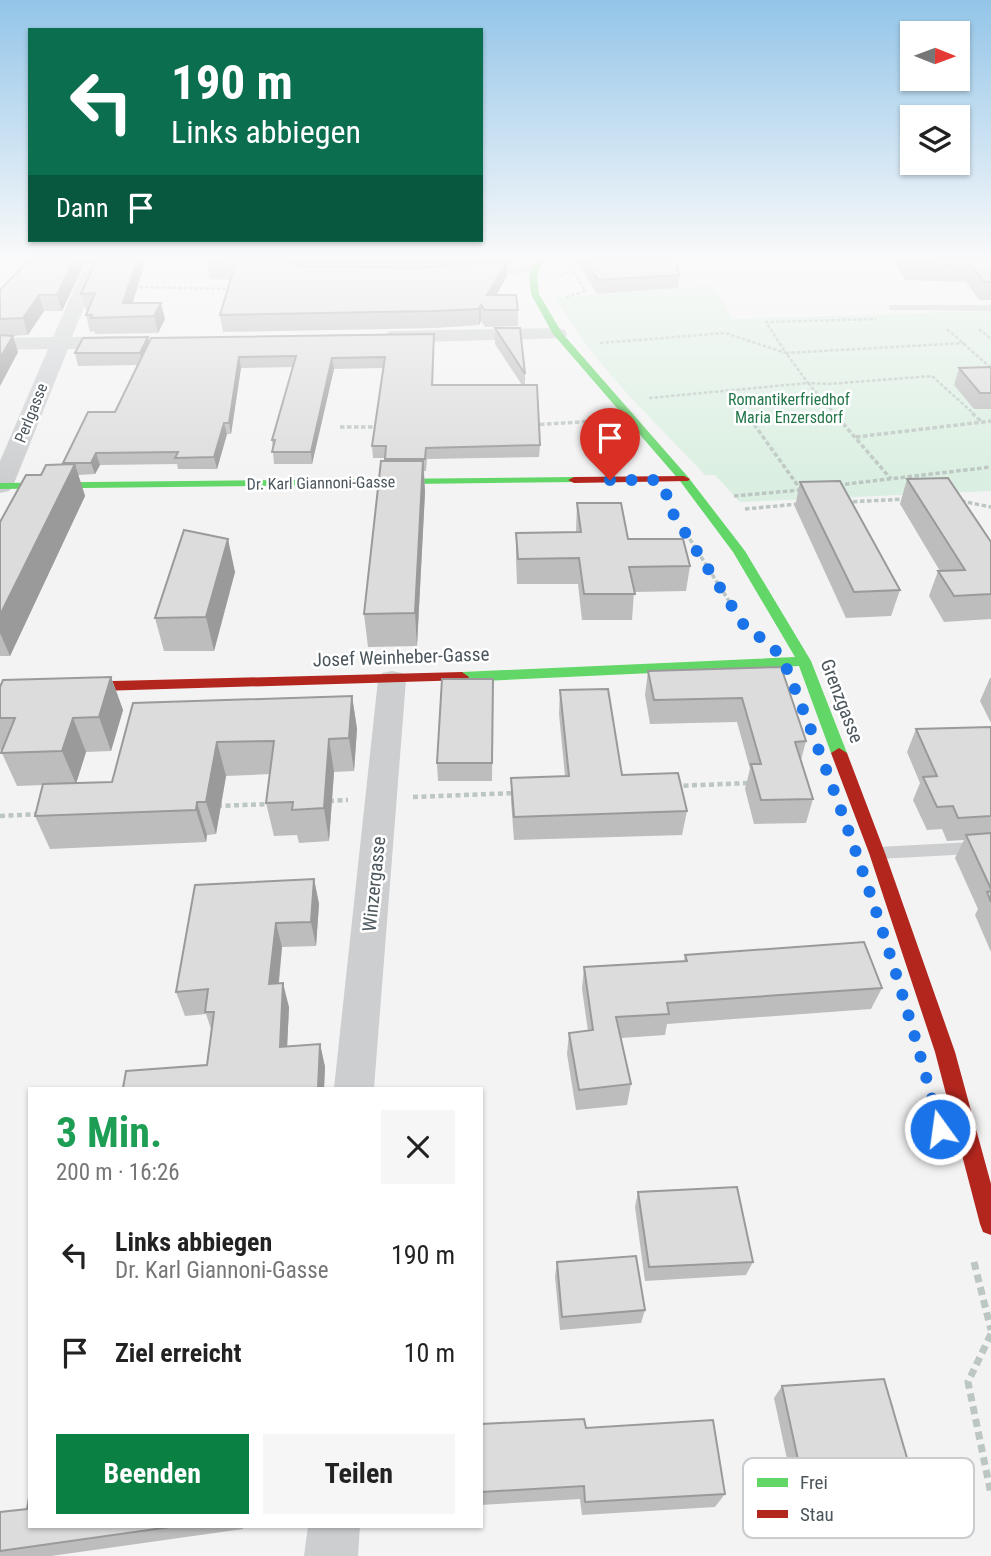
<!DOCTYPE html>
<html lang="de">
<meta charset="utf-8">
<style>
body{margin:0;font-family:"Roboto Condensed",sans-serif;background:#f6f6f6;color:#222;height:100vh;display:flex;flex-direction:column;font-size:26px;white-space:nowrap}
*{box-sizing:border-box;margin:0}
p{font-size:23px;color:#767676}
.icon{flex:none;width:38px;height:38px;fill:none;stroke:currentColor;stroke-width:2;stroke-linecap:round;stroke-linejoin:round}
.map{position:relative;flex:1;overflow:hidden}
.sheet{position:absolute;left:28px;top:1087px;width:455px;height:441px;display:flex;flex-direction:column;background:#fff;border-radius:0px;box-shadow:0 2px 5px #0004}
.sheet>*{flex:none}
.hud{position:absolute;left:28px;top:28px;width:455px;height:214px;border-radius:0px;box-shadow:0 2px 5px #0004;background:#0b6e4f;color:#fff;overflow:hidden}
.needle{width:46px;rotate:91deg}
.controls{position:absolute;left:900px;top:21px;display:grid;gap:14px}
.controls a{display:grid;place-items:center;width:70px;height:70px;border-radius:0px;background:#fff;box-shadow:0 2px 5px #0004;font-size:35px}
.pin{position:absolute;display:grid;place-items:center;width:60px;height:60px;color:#fff;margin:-72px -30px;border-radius:50% 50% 50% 0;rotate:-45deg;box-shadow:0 0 7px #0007}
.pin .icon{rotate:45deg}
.me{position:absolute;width:77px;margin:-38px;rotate:346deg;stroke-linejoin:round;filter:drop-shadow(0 0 5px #0008)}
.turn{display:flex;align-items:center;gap:24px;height:147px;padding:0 28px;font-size:32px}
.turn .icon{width:91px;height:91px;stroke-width:2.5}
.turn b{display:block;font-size:49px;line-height:60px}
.then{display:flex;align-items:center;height:66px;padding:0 28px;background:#0003;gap:14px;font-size:26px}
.round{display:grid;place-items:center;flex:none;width:74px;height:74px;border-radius:0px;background:#f6f6f6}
.overview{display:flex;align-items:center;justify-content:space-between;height:119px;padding:0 28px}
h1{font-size:42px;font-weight:700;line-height:52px;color:#1e9e55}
.primary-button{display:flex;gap:14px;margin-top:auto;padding:14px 28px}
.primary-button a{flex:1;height:80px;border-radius:0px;background:#0b8043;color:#fff;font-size:28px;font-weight:700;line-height:80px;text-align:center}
.primary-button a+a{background:#f6f6f6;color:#222}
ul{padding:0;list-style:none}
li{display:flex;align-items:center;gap:21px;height:98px;padding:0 28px}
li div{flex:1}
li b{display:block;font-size:26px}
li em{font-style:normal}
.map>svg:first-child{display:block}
.green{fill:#daefe1}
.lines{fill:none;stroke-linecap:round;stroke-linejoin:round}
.path-far3{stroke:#bcc6c2;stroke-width:2.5;stroke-dasharray:3.5 2;stroke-linecap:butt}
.path-far2{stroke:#bcc6c2;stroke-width:3.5;stroke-dasharray:4.5 2.5;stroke-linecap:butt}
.path-far1{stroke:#bcc6c2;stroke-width:4.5;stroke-dasharray:5 3.5;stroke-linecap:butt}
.path{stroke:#bcc6c2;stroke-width:7;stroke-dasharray:8 5;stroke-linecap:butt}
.lane{fill:#ccced0;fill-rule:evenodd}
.street{fill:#ccced0;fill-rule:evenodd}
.fast{fill:#63d668;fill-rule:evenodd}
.jam{fill:#b3261e;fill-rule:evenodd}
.wall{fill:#bdbdbe}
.shaded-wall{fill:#9a9a9b}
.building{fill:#dcdcdd;stroke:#9a9a9b;stroke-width:2}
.route{stroke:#1a73e8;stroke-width:12;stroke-dasharray:0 21.6}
.labels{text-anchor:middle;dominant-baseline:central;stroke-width:5;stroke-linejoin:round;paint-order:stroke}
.far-park-label{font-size:16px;fill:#237749;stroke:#fff}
.far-street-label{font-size:16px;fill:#4b565d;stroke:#fff}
.street-label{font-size:19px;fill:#4b565d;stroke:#fff}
.key{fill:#fff;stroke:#c9ccce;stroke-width:2}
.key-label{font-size:19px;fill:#4b565d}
</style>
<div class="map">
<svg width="991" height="1556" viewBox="0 0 991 1556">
<rect width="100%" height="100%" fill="#f3f3f3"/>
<!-- green -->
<path class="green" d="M713,286L732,319L991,311V491L740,502L715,475H705C652,418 593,365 555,297Z"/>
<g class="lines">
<!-- path-far3 -->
<g class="path-far3">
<polyline points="560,276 570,272 571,260"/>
<polyline points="134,287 234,289"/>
<polyline points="566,297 585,291 572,268"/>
<polyline points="947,329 991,368"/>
<polyline points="979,329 991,339"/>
<polyline points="600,343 725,333 786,353 766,322 876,319"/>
<polyline points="965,343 786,353 808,383 828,384 932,376 974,414"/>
<polyline points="730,391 747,414"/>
<polyline points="649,398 808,383 835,414"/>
</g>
<!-- path-far2 -->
<g class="path-far2">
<polyline points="746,413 801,490"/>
<polyline points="834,413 891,479"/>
<polyline points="972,413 982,422"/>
<polyline points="533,425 594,421"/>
<polyline points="340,427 378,427"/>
<polyline points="856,437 991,421"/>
<polyline points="838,485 991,467"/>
<polyline points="734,496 801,490"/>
<polyline points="961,501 991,507"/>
<polyline points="846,502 907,499"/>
<polyline points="745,509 798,504"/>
<polyline points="686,533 734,609"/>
</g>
<!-- path-far1 -->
<g class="path-far1">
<polyline points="675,786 750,783"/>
<polyline points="413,797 516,793"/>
<polyline points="329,801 348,800"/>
<polyline points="217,806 271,804"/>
<polyline points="0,816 40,814"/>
</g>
<!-- path -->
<g class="path">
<polyline points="974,1262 991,1330"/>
<polyline points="991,1334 968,1382 991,1494"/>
</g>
<!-- lane -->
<g class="lane">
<polygon points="535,266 539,269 538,271 488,276 484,273 488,270"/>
<polygon points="892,305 991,305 991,311 889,310 889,306"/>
<polygon points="991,841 991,853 878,859 872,858 870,853 872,848 878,847"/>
</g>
<!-- street -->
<g class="street">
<polygon points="87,260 103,260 72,337 125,336 135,342 125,348 68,349 13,486 9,491 0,493 0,461 48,349 0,350 0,338 53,337"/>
<polygon points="558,328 565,330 567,334 565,338 390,343 381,337 390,331"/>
<polygon points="392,671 402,673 406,680 374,1088 334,1088 378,680 382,673"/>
<polygon points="308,1526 360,1526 358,1556 304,1556"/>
</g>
<!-- fast -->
<g class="fast">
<polygon points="535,260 543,260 537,275 539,294 562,333 688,477 745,551 811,661 847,753 844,757 839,758 831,753 799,666 462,682 455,677 462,672 795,657 733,552 680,481 553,334 531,294 529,275"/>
<polygon points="574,477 578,478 578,482 0,489 0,483"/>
</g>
<!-- jam -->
<g class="jam">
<polygon points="684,476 690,479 688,481 574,483 568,480 574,477"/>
<polygon points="462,672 469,677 467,680 0,694 0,684"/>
<polygon points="839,748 847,753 885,853 955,1052 991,1184 991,1235 983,1232 980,1224 935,1052 869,853 831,753"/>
</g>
</g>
<!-- wall -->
<g class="wall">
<polygon points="29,260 86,260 62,311 44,311 28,335 11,336 18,352 0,386 0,290"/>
<polygon points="96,260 146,260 132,303 165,319 158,333 95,334 94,331 90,332 86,315 88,310 86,310 81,294"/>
<polygon points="156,260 511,260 511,265 507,266 507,276 496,295 518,310 518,326 485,327 481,321 479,325 435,328 223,332 220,315 231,280 210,279 207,263 208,262"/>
<polygon points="576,260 676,260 679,275 678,288 597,294"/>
<polygon points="725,260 779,260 779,262 726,262"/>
<polygon points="892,260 991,260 991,300 979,300 966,282 905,280"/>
<polygon points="495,328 525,374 525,385 540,445 539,457 427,459 426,471 424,471 425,492 417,646 368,647 364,614 385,461 385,458 373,458 372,446 383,368 334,369 312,464 274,464 272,440 293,367 241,368 231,434 227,434 217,469 178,469 177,464 100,465 95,474 78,475 85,496 10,656 0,656 0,522 41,475 63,464 63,463 115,412 138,365 78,366 75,353 148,337 149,342 434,345 433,385 522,385 495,344"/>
<polygon points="991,367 991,409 974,409 954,385 959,368"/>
<polygon points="907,479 991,542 991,619 944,622 929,596 938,571 940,571 900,504"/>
<polygon points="800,482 900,590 891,616 846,618 795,507"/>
<polygon points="577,503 628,539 690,566 686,591 634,592 632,620 582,620 578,584 517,584 516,558 516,533 576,532"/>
<polygon points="235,572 214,651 164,651 155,618"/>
<polygon points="781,667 806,741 801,760 813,799 806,823 754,824 745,789 750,769 737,722 650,724 645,695 648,671"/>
<polygon points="111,677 123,710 111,751 86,752 76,783 112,782 133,703 352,696 357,729 354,771 334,772 329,841 299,843 297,835 274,836 266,803 270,774 226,776 216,834 207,835 206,842 50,849 35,816 43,785 17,786 0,749 0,687"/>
<polygon points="990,678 991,678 991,723 980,701"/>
<polygon points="493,679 492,781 438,781 437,763"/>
<polygon points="560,690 622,775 687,811 682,835 514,840 511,801 511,778 565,776 559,714"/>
<polygon points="991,727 991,952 975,915 978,909 955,858 964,840 947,841 942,829 927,830 913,800 920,783 907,752 916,729"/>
<polygon points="314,879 319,904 316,946 282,947 279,983 289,1007 287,1047 320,1044 325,1067 324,1088 123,1088 207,1065 211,1029 206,1014 185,1016 176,992"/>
<polygon points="685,955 882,988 871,1009 667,1024 665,1035 621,1038 631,1084 627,1105 576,1110 567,1054 569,1033 588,1031 582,989 584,967 684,961"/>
<polygon points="638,1192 753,1262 746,1275 645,1281 635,1207"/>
<polygon points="557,1262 645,1310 641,1323 560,1330 555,1276"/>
<polygon points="782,1386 912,1475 900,1484 794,1492 774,1398"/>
<polygon points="481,1424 586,1428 725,1494 715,1507 582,1515 580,1499 481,1505"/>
<polygon points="0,1512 30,1526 243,1526 243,1529 51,1556 0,1556"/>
</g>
<!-- shaded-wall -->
<g class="shaded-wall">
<polygon points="74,260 86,260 62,311 57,295"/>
<polygon points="137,260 146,260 128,317 123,303"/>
<polygon points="290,260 299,260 299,265 293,269"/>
<polygon points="507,261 507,276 487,311 487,295"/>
<polygon points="39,295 44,311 28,335 23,318"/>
<polygon points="161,303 165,319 158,333 154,316"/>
<polygon points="481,305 481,321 479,325 479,309"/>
<polygon points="13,336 18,352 0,386 0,358"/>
<polygon points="148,337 150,349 143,365 140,353"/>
<polygon points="239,357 241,368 231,434 229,423"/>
<polygon points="332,358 334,369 312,464 311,452"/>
<polygon points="224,423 227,434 217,469 214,457"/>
<polygon points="96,453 100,465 95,474 91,463"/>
<polygon points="423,461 425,492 417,646 415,613"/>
<polygon points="75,464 85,496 10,656 0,633 0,615"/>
<polygon points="228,539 235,572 214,651 206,617"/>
<polygon points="111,677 123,710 111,751 99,717"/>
<polygon points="352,696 357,729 354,771 349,738"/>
<polygon points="73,718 86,752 76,784 62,751"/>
<polygon points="329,739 334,772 329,841 324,808"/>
<polygon points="217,742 226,776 216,834 206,802"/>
<polygon points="197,802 207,835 206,842 196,810"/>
<polygon points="314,879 319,904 316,946 311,922"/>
<polygon points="276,923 282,947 276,1008 269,984"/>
<polygon points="283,983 289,1007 286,1070 280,1047"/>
<polygon points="320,1044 325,1067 324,1088 318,1088"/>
</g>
<!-- building -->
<g class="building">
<polygon points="29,260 74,260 57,295 39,295 23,318 0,319 0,290"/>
<polygon points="96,260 137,260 123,303 161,303 154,316 91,318 92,315 86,315 95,293 81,294"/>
<polygon points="209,260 290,260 297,266 418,268 507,261 487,295 516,295 518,310 485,310 481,305 479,309 434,311 220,315 235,265 207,263"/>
<polygon points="585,260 676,260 679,275 598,280"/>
<polygon points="907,260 991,260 991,282 984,282 972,266 910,263"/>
<polygon points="495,328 520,328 525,374"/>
<polygon points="434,334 432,385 537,385 540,445 426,448 425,459 385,459 386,446 372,446 385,357 332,358 311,452 272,452 275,440 272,440 296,356 239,357 229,423 224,423 214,457 175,458 178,452 96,453 91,463 63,463 88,412 115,412 151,338"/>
<polygon points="0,335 13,336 0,358"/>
<polygon points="148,337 140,353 75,353 83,338"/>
<polygon points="991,367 991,393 980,393 959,368"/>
<polygon points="381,461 423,461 415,613 364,614"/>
<polygon points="75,464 0,615 0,522 26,475 41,475 46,465"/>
<polygon points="948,478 991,542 991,594 954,596 938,571 965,570 907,479"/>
<polygon points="840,481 900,590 854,592 800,482"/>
<polygon points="577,503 621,503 628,539 683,539 690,566 629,567 635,594 584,594 579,558 518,559 516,533 581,532"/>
<polygon points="184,530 228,539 206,617 155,618"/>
<polygon points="781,667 806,741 795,742 813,799 761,800 751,764 761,764 742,698 654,700 648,671"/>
<polygon points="111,677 99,717 73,718 62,751 1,753 15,718 0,718 0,687 3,680"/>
<polygon points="442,679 493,679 492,763 437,763"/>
<polygon points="608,689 622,775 678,773 687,811 514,817 511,778 569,776 560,690"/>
<polygon points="352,696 349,738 329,739 324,808 292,810 293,802 266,803 274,741 217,742 206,802 197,802 196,810 35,816 43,784 112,782 133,703"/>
<polygon points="991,727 991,816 958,818 953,806 937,807 923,777 937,776 916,729"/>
<polygon points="991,833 991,889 966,835"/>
<polygon points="314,879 311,922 276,923 269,984 283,983 280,1047 320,1044 318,1088 123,1088 126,1071 207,1065 214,1012 205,1012 208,989 176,992 195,885"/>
<polygon points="991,891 991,902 987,892"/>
<polygon points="864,942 882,988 667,1003 669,1014 616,1017 631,1084 579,1090 569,1033 593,1030 584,967 687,961 685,955"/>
<polygon points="737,1187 753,1262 649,1267 638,1192"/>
<polygon points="636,1256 645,1310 562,1317 557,1262"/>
<polygon points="884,1379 912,1475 803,1483 782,1386"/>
<polygon points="584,1419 586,1428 713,1420 725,1494 585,1502 584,1486 481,1492 481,1424"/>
<polygon points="30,1492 30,1526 177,1526 0,1551 0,1512 27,1509"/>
</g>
<!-- sky -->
<linearGradient id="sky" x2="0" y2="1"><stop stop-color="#93c5e8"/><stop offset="0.54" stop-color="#fafafa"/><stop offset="1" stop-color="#fafafa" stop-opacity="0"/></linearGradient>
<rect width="991" height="478" fill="url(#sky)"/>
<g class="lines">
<!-- route -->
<path class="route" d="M610,480H658L666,493L670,509L747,630L770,643L784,662C846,814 899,970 940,1129"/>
</g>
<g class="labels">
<!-- far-park labels -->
<g class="far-park-label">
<text x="789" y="399">Romantikerfriedhof<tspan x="789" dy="18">Maria Enzersdorf</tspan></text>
</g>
<!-- far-street labels -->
<g class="far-street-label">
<text transform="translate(31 413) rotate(-68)">Perlgasse</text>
<text transform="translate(321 483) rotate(-1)">Dr. Karl Giannoni-Gasse</text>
</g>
<!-- street labels -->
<g class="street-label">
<text transform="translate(401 657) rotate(-2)">Josef Weinheber-Gasse</text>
<text transform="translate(842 701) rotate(69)">Grenzgasse</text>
<text transform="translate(374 884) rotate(-84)">Winzergasse</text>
</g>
</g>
<!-- legend -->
<rect x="743" y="1458" width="231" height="80" rx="10" class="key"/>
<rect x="757" y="1478" width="31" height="9" fill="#63d668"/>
<rect x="757" y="1510" width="31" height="8" fill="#b3261e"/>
<g class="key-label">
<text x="800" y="1489">Frei</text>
<text x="800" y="1521">Stau</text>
</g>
</svg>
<div class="controls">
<a><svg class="needle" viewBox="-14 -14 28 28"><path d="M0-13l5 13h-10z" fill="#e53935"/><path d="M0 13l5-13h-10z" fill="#767676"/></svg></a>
<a><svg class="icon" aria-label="layers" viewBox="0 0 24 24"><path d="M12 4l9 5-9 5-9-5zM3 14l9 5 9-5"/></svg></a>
</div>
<div class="pin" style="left:610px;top:480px;background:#d93025"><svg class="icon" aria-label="arrive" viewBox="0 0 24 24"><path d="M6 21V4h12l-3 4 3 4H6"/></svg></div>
<svg class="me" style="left:940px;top:1129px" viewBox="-20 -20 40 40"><circle r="17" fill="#1a73e8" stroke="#fff" stroke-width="3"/><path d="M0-11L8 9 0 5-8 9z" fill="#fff"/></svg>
<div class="hud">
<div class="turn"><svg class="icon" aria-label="left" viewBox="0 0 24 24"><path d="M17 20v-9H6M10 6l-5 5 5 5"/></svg><div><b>190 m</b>Links abbiegen</div></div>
<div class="then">Dann<svg class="icon" aria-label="arrive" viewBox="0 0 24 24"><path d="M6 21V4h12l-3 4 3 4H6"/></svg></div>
</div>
<section class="sheet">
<div class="overview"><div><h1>3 Min.</h1><p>200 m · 16:26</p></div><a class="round"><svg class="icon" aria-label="close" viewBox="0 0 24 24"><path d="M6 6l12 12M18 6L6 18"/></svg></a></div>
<ul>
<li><svg class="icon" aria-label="left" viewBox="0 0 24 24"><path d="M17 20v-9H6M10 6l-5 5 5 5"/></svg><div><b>Links abbiegen</b><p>Dr. Karl Giannoni-Gasse</p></div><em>190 m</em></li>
<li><svg class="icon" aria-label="arrive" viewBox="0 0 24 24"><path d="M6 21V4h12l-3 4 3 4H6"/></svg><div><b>Ziel erreicht</b></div><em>10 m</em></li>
</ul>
<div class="primary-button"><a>Beenden</a><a>Teilen</a></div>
</section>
</div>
